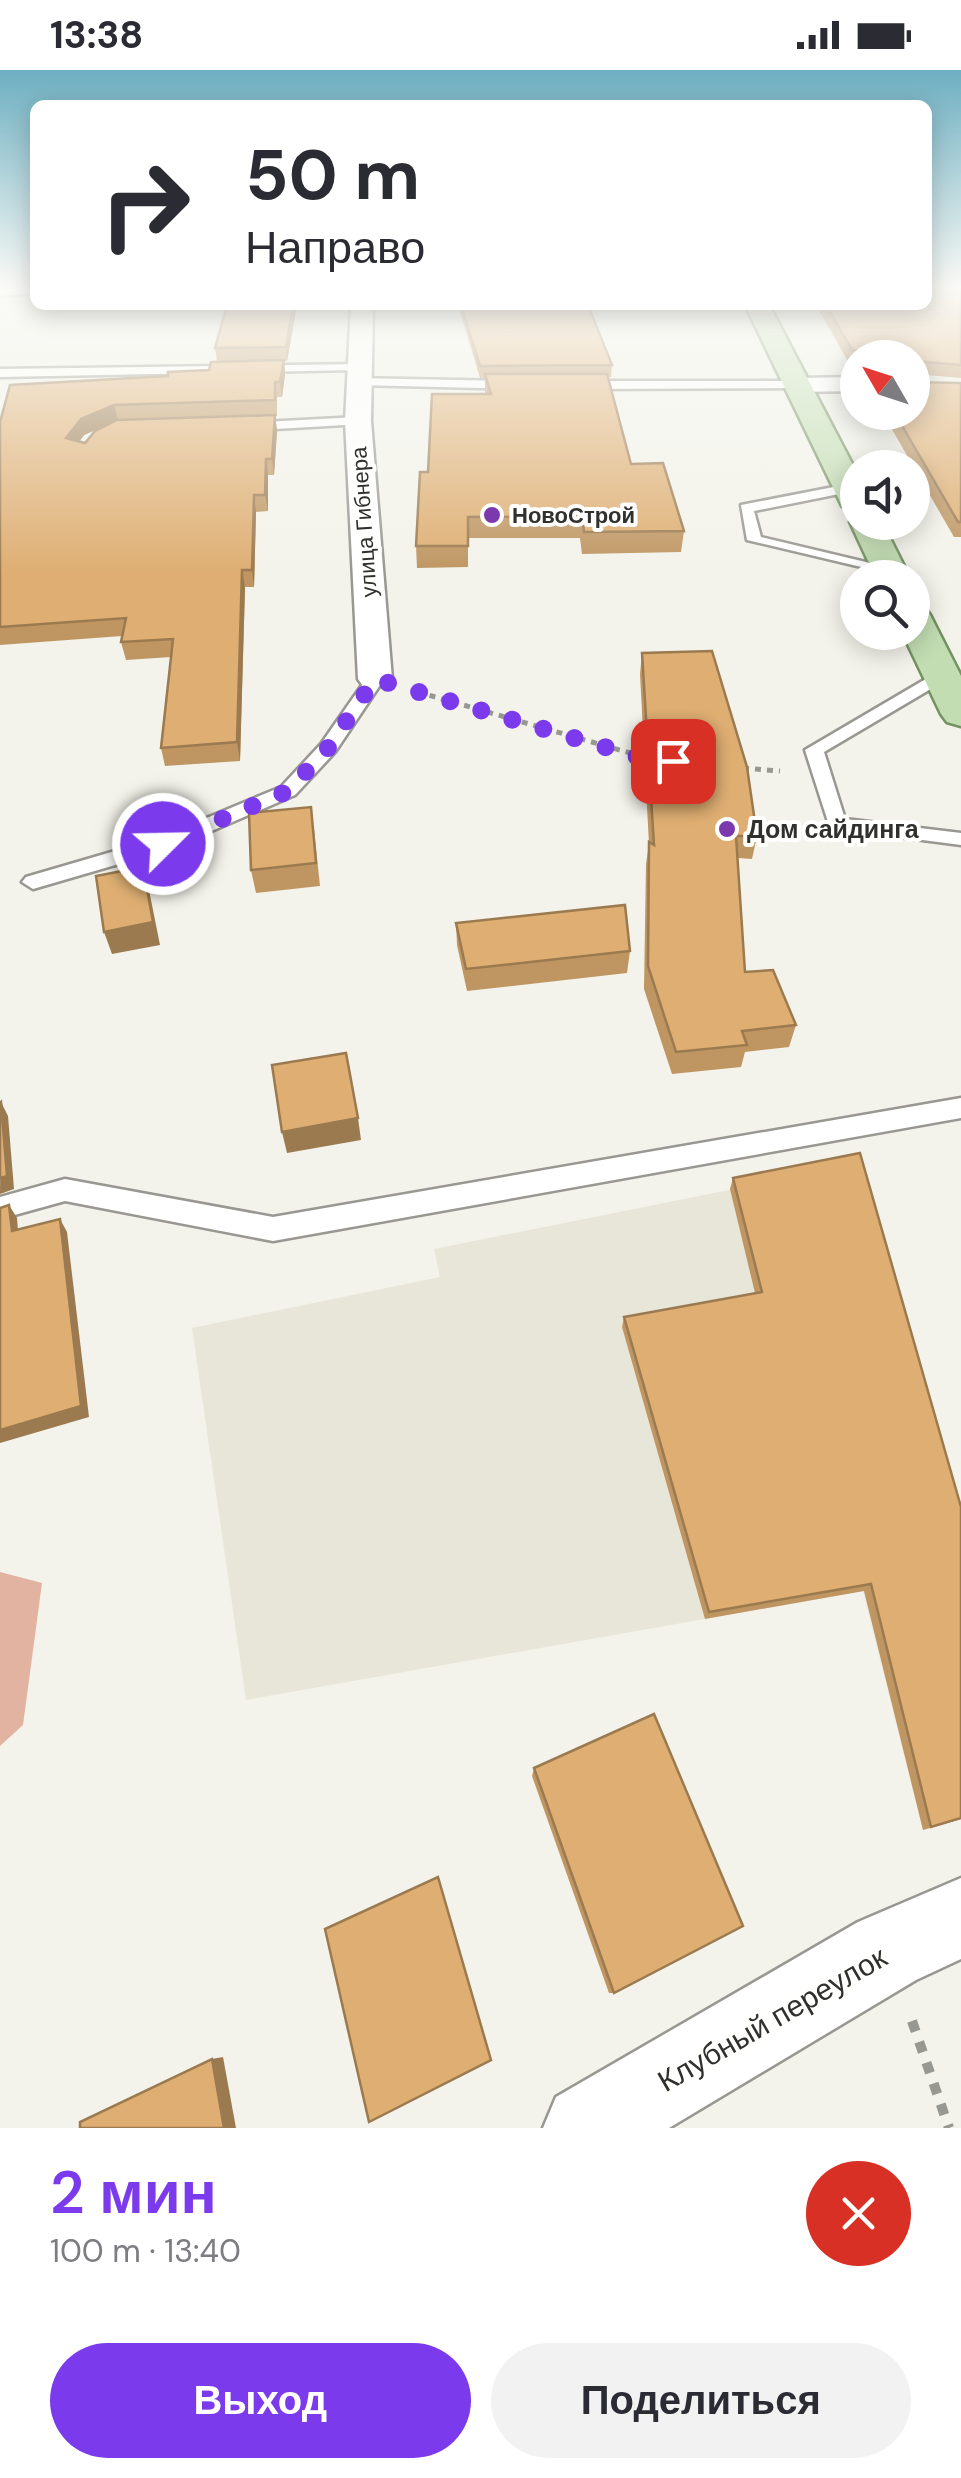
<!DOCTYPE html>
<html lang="ru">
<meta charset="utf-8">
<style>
body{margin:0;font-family:"DM Sans",sans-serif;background:#f2f2f3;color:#2b2b33;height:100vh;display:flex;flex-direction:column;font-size:38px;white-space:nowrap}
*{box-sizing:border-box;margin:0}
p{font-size:32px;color:#7c7c81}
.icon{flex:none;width:55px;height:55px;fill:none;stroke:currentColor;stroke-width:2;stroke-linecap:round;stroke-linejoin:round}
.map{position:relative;height:2058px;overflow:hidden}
.drawer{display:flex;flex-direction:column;background:#fff;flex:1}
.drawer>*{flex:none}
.banner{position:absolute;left:30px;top:30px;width:902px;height:210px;border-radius:15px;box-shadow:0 5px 25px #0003;background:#fff;color:#2b2b33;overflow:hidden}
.needle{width:65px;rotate:309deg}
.tools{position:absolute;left:840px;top:270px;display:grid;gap:20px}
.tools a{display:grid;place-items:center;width:90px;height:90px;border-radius:50%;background:#fff;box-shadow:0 5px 25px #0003;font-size:50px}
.pin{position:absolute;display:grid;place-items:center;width:85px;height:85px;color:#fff;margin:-42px;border-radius:20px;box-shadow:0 5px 15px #0006}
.me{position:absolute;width:110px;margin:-55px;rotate:67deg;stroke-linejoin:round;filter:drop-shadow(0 0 8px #0008)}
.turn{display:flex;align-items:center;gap:35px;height:210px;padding:0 50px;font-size:45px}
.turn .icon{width:130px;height:130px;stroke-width:2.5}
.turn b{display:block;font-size:70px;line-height:85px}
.round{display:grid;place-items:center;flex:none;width:105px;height:105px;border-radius:52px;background:#f2f2f3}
.headline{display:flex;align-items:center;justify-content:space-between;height:170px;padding:0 50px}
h1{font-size:60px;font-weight:600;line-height:75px;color:#7c3aed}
.primary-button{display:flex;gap:20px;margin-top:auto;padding:20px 50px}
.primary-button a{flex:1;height:115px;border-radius:60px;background:#7c3aed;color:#fff;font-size:40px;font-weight:600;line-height:115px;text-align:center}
.primary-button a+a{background:#f2f2f3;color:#2b2b33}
.status{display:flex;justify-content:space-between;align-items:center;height:70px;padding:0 50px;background:#fff;direction:ltr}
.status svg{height:28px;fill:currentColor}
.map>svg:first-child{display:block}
.built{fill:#e7e6d8}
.green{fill:#e3b3a1}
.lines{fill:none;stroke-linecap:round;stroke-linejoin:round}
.service-casing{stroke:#989791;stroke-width:5}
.minor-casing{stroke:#989791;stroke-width:5}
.primary-casing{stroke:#759262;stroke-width:5}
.path-far1{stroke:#989892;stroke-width:5;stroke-dasharray:6 6;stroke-linecap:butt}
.path{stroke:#989892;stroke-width:10;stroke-dasharray:11 11;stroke-linecap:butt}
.service{fill:#fff;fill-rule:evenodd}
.minor{fill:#fff;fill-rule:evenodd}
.primary{fill:#c2ddb2;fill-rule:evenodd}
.wall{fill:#bf9662;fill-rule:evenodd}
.shaded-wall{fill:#9b7a50}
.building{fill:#deae72;stroke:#9b7a50;stroke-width:2.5}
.route{stroke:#7c3aed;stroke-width:18;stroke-dasharray:0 32.4}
.poi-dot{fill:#7b39ad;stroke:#fffffe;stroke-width:4}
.labels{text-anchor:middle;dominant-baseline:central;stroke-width:8;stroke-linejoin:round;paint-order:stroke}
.far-poi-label{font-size:22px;font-weight:bold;fill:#30302d;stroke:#fffffe;text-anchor:start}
.far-street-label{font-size:22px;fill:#30302d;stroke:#fffffe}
.poi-label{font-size:25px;font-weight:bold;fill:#30302d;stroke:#fffffe;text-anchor:start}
.near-street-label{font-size:30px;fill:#30302d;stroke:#fffffe}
</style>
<div class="status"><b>13:38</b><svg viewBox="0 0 49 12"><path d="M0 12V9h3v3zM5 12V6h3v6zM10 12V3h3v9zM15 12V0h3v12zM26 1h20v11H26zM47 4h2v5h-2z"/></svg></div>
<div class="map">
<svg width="961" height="2058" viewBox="0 0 961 2058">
<rect width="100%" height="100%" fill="#f3f3eb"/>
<!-- built -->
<polygon class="built" points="854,1095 961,1475 961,1749 923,1760 863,1521 246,1630 192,1258 440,1207 434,1179"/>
<!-- green -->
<polygon class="green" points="0,1502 42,1513 23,1655 0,1676"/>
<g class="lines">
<defs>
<g id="service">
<polygon points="35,217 35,223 0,226 0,220"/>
<polygon points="360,294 356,300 0,307 0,299"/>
<polygon points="353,308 516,311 522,315 516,319 357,315"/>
<polygon points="796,311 800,318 576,319 570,315 576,311"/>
<polygon points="358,347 362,354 243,361 237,357 243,353"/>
<polygon points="849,414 854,415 854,421 754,441 761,467 895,499 895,505 747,470 741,435"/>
<polygon points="936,603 951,607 824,682 845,749 961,763 961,775 830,758 805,680"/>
<polygon points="375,604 384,609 335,682 295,725 170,779 33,819 22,812 26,807 156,769 281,717 321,674 369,605"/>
<polygon points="961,1028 961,1048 273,1171 65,1131 0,1149 0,1127 65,1109 273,1147"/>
</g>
<g id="minor">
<polygon points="351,235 373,235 371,351 392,609 387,616 363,616 358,609 345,351"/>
<polygon points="858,307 858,321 796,322 784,315 796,308"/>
<polygon points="961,1808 961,1889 916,1910 669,2058 543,2058 556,2027 858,1852"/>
</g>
<g id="primary">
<polygon points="745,235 769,235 858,405 858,452 882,452 910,508 876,508 850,452 856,445 842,436"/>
<polygon points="912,534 925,537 930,545 961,606 961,656 947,652 941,644 902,562 912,562"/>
</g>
</defs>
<!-- service casing -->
<use href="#service" class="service-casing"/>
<!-- minor casing -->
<use href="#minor" class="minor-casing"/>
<!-- primary casing -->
<use href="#primary" class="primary-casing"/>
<!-- path-far1 -->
<g class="path-far1">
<polyline points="418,622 651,689"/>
<polyline points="743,698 780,701"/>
</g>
<!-- path -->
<polyline class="path" points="912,1951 949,2058"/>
<!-- service -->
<use href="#service" class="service"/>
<!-- minor -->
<use href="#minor" class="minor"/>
<!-- primary -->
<use href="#primary" class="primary"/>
</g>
<!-- wall -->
<g class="wall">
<polygon points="961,218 961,308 914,304 913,312 961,313 961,467 954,467 882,342 912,342 912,288 858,288 858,299 854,293 849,293 816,235 928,235"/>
<path d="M227,235H297L287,291H284L285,305L282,327H277V346H275L277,361L274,405H268V441L256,442L254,517H245L240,691L165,696L161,678L171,587L126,590L121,572L122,566L0,575V352L168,306L209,300L217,292L215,278ZM110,354L85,373L79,372L84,365Z"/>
<polygon points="458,235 697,235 696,240 590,240 612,295 611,307 608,307 631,394 684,461 681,482 582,484 580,468 468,468 468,497 417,498 416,476 428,402 485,324 485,308 480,308"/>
<polygon points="642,583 757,766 752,789 738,788 745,902 796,955 789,977 745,982 741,997 672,1004 644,919 646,794 649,774 640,604"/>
<polygon points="314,759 320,816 256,823 251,800"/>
<polygon points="456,853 630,881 627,903 467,921 457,875"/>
<polygon points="733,1108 961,1749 923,1760 864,1521 705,1549 622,1257 624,1247 755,1223 730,1119"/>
<polygon points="534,1698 614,1923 609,1923 532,1706"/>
</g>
<!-- shaded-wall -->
<g class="shaded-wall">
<polygon points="293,235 297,235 287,291 286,277"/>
<polygon points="284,290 285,305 282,327 280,312"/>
<polygon points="114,335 118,350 84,365 70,384 66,368 81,349"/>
<polygon points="275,345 277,361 274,405 272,389"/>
<polygon points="266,389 268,405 268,441 265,425"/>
<polygon points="254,425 256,442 254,517 252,500"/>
<polygon points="242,500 245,517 240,691 237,672"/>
<polygon points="143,797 149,820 160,875 112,884 104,862"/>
<polygon points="1,1032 8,1046 14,1119 0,1124"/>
<polygon points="358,1048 361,1070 287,1083 282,1062"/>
<polygon points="9,1135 17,1148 19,1174 12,1161"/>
<polygon points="60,1149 67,1162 89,1347 0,1373 0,1360"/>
<polygon points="223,1987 236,2058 224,2058 212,1989"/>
</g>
<!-- building -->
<g class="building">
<polygon points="928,216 959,216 961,218 961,295 915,291 913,312 961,313 961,452 958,452 894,342 912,342 912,288 861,288 857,280 852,280 826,235 928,235"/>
<polygon points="227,235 293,235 286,277 215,278"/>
<polygon points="461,235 588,235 612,295 480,296"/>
<polygon points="284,290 280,312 275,312 275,330 114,335 81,349 66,368 85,373 95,361 117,350 275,345 272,389 266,389 265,425 254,425 252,500 242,500 237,672 161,678 173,569 121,572 126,548 0,557 0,352 10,315 168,306 168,302 209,300 211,292"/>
<polygon points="485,304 607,304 631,394 663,393 684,461 584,462 582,446 468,447 468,476 416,476 420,402 428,402 432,324 491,324"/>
<polygon points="712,581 747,697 757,766 736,766 745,902 773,900 796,955 742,961 747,975 676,982 648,896 649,772 654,775 642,583"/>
<polygon points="311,737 316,793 251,800 249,743"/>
<polygon points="143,797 153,852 104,862 96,806"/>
<polygon points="625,835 630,881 466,899 456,853"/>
<polygon points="346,983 358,1048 282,1062 272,995"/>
<polygon points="1,1032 7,1106 0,1108 0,1033"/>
<polygon points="860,1083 961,1437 961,1748 931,1757 871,1514 709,1542 624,1247 762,1222 733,1108"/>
<polygon points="9,1135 12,1161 60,1149 81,1336 0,1360 0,1138"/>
<polygon points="654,1644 743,1856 614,1923 534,1698"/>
<polygon points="438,1807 491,1990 369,2052 325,1859"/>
<polygon points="212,1989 224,2058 80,2058 80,2052"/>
</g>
<!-- sky -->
<linearGradient id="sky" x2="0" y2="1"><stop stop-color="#6dafc1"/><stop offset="0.43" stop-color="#fafaf6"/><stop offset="1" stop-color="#fafaf6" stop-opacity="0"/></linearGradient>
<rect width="961" height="504" fill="url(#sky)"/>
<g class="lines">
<!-- route -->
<polyline class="route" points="163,774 288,721 328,678 375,609 642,688 673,691"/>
</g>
<!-- markers -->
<g class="poi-dot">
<circle cx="492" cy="445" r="10"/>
<circle cx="727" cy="759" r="10"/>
</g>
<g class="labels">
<!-- far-poi labels -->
<g class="far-poi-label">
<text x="512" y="445">НовоСтрой</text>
</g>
<!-- far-street labels -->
<g class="far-street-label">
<text transform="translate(364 452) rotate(-94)">улица Гибнера</text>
</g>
<!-- poi labels -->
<g class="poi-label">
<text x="747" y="759">Дом сайдинга</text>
</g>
<!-- near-street labels -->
<g class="near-street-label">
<text transform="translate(772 1949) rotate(-30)">Клубный переулок</text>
</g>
</g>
</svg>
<div class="tools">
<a><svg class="needle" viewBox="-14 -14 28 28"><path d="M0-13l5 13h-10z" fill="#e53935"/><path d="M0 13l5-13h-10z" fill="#7c7c81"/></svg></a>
<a><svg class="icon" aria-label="sound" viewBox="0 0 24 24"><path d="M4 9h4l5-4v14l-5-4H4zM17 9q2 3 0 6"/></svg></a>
<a><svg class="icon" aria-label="search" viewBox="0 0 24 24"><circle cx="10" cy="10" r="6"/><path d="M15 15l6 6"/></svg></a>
</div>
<div class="pin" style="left:673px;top:691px;background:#d93025"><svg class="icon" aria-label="arrive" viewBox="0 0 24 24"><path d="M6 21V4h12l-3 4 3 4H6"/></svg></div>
<svg class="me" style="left:163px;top:774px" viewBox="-20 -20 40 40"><circle r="17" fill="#7c3aed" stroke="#fff" stroke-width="3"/><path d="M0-11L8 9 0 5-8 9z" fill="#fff"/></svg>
<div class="banner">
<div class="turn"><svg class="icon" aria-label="right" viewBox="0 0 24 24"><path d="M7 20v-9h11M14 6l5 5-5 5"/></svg><div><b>50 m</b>Направо</div></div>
</div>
</div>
<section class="drawer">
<div class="headline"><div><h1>2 мин</h1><p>100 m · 13:40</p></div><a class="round" style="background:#d93025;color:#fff"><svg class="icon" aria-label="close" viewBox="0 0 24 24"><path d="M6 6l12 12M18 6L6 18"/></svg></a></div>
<div class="primary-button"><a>Выход</a><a>Поделиться</a></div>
</section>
